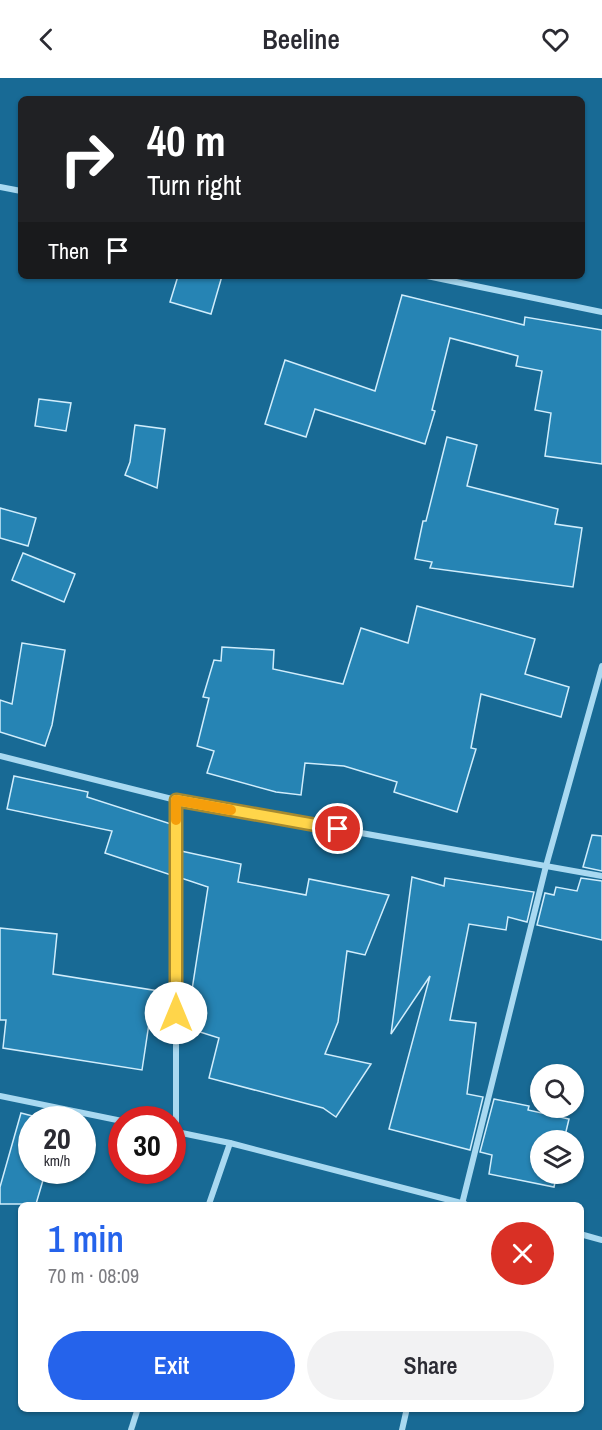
<!DOCTYPE html>
<meta charset="utf-8">
<style>
body{margin:0;font-family:"Archivo Narrow",sans-serif;background:#f2f2f3;color:#2b2b33;height:100vh;display:flex;flex-direction:column;font-size:22px;white-space:nowrap}
*{box-sizing:border-box;margin:0}
p{font-size:20px;color:#7c7c81}
.icon{flex:none;width:33px;height:33px;fill:none;stroke:currentColor;stroke-width:2;stroke-linecap:round;stroke-linejoin:round}
.map{position:relative;flex:1;overflow:hidden}
.sheet{position:absolute;left:18px;top:1124px;width:566px;height:210px;display:flex;flex-direction:column;background:#fff;border-radius:9px;box-shadow:0 2px 4px #0004}
.sheet>*{flex:none}
.guide{position:absolute;left:18px;top:18px;width:567px;height:183px;border-radius:9px;box-shadow:0 2px 4px #0004;background:#202124;color:#fff;overflow:hidden}
.tools{position:absolute;left:530px;top:986px;display:grid;gap:12px}
.tools a{display:grid;place-items:center;width:54px;height:54px;border-radius:50%;background:#fff;box-shadow:0 2px 4px #0004;font-size:30px}
.speed{position:absolute;left:18px;top:1028px;display:flex;gap:12px;font-size:30px;font-weight:700;text-align:center}
.speed>*{display:grid;place-content:center;width:78px;height:78px;border-radius:50%;background:#fff;box-shadow:0 2px 4px #0004;line-height:1}
.speed small{font-size:15px;font-weight:400}
.speed .limit{border:9px solid #d22;background:#fff;color:#111}
.pin{position:absolute;display:grid;place-items:center;width:51px;height:51px;color:#fff;margin:-26px;border:3px solid #fff;border-radius:50%;box-shadow:0 2px 6px #0007}
.me{position:absolute;width:66px;margin:-33px;rotate:0deg;stroke-linejoin:round;filter:drop-shadow(0 0 4px #0008)}
.turn{display:flex;align-items:center;gap:21px;height:126px;padding:0 30px;font-size:27px}
.turn .icon{width:78px;height:78px;stroke-width:2.5}
.turn b{display:block;font-size:42px;line-height:51px}
.then{display:flex;align-items:center;height:57px;padding:0 30px;background:#0003;gap:12px;font-size:22px}
.round{display:grid;place-items:center;flex:none;width:63px;height:63px;border-radius:32px;background:#f2f2f3}
.summary{display:flex;align-items:center;justify-content:space-between;height:102px;padding:0 30px}
h1{font-size:36px;font-weight:600;line-height:45px;color:#2563eb}
.button{display:flex;gap:12px;margin-top:auto;padding:12px 30px}
.button a{flex:1;height:69px;border-radius:36px;background:#2563eb;color:#fff;font-size:24px;font-weight:600;line-height:69px;text-align:center}
.button a+a{background:#f2f2f3;color:#2b2b33}
header{display:flex;justify-content:space-between;align-items:center;height:78px;padding:0 30px;background:#fff;font-size:27px;font-weight:600}
.map>svg:first-child{display:block}
.building{fill:#2684b4;stroke:#d0edfc;stroke-width:1.5}
.lines{fill:none;stroke-linecap:round;stroke-linejoin:round}
.street{stroke:#a9d9f1;stroke-width:6}
.route-casing{stroke:#a68a30;stroke-width:15}
.route{stroke:#ffd54a;stroke-width:10}
.slow{stroke:#f59e0b;stroke-width:10}
</style>
<header><svg class="icon" aria-label="back" viewBox="0 0 24 24"><path d="M15 5l-7 7 7 7"/></svg>Beeline<svg class="icon" aria-label="heart" viewBox="0 0 24 24"><path d="M12 20l-8-8c-3-5 5-10 8-4 3-6 11-1 8 4z"/></svg></header>
<div class="map">
<svg width="602" height="1352" viewBox="0 0 602 1352">
<rect width="100%" height="100%" fill="#186a95"/>
<!-- building -->
<g class="building">
<polygon points="178,198 222,198 211,236 170,224"/>
<polygon points="402,217 524,247 525,239 602,252 602,386 545,378 551,335 535,332 542,293 516,288 518,278 450,260 432,332 435,333 425,366 315,331 306,359 265,346 285,282 375,313"/>
<polygon points="39,321 71,325 66,353 35,348"/>
<polygon points="135,347 165,351 157,410 125,397 130,384"/>
<polygon points="447,359 477,367 467,408 558,431 555,446 582,450 573,509 430,490 432,484 415,481 423,443 426,443"/>
<polygon points="0,430 36,440 28,468 0,460"/>
<polygon points="23,475 75,496 64,524 12,502"/>
<polygon points="417,528 535,561 525,596 569,609 561,639 481,616 471,670 476,671 457,734 394,714 397,704 344,688 305,685 301,717 276,714 207,695 214,673 197,668 209,620 203,619 214,582 221,583 222,569 274,572 273,591 343,606 361,550 408,565"/>
<polygon points="22,565 65,572 52,647 45,668 0,654 0,622 12,626"/>
<polygon points="14,698 88,714 87,719 171,746 171,797 105,775 112,753 7,731"/>
<polygon points="592,757 602,758 602,793 583,789"/>
<polygon points="181,773 241,786 238,804 306,817 309,801 389,817 365,877 347,873 338,944 325,976 371,986 336,1039 323,1030 209,1000 219,960 181,948 181,916 191,918 208,809 181,800"/>
<polygon points="412,799 444,808 445,800 534,814 527,844 508,839 506,852 469,846 450,942 476,945 467,1016 483,1019 470,1072 389,1051 430,898 391,956"/>
<polygon points="581,800 602,803 602,862 537,847 545,815 554,817 556,809 577,813"/>
<polygon points="0,850 57,856 53,896 171,915 171,945 150,939 142,992 3,970 6,942 0,942"/>
<polygon points="494,1021 529,1028 528,1032 569,1041 564,1062 540,1062 540,1095 557,1095 554,1109 489,1096 492,1077 480,1074"/>
<polygon points="21,1035 44,1041 32,1041 32,1092 46,1092 36,1126 0,1126 0,1109"/>
</g>
<g class="lines">
<!-- street -->
<g class="street">
<polyline points="0,109 21,113"/>
<polyline points="427,198 602,234"/>
<polyline points="0,678 176,722 602,798"/>
<polyline points="0,1018 122,1043"/>
<polyline points="172,1053 230,1065 465,1126"/>
<polyline points="176,1054 176,722"/>
<polyline points="209,1126 230,1065"/>
<polyline points="462,1126 546,788 602,588"/>
<polyline points="580,1156 602,1162"/>
<polyline points="131,1352 138,1330"/>
<polyline points="402,1352 407,1330"/>
</g>
</g>
<g class="lines">
<defs>
<polyline id="route" points="176,935 176,722 338,751"/>
</defs>
<!-- route casing -->
<use href="#route" class="route-casing"/>
<!-- route -->
<use href="#route" class="route"/>
<!-- slow -->
<polyline class="slow" points="176,742 176,722 231,732"/>
</g>
</svg>
<div class="tools">
<a><svg class="icon" aria-label="search" viewBox="0 0 24 24"><circle cx="10" cy="10" r="6"/><path d="M15 15l6 6"/></svg></a>
<a><svg class="icon" aria-label="layers" viewBox="0 0 24 24"><path d="M12 4l9 5-9 5-9-5zM3 14l9 5 9-5"/></svg></a>
</div>
<div class="speed"><div>20<small>km/h</small></div><div class="limit">30</div></div>
<div class="pin" style="left:338px;top:751px;background:#d93025"><svg class="icon" aria-label="arrive" viewBox="0 0 24 24"><path d="M6 21V4h12l-3 4 3 4H6"/></svg></div>
<svg class="me" style="left:176px;top:935px" viewBox="-20 -20 40 40"><circle r="19" fill="#fff"/><path d="M0-13L10 11 0 6-10 11z" fill="#ffd54a"/></svg>
<div class="guide">
<div class="turn"><svg class="icon" aria-label="right" viewBox="0 0 24 24"><path d="M7 20v-9h11M14 6l5 5-5 5"/></svg><div><b>40 m</b>Turn right</div></div>
<div class="then">Then<svg class="icon" aria-label="arrive" viewBox="0 0 24 24"><path d="M6 21V4h12l-3 4 3 4H6"/></svg></div>
</div>
<section class="sheet">
<div class="summary"><div><h1>1 min</h1><p>70 m · 08:09</p></div><a class="round" style="background:#d93025;color:#fff"><svg class="icon" aria-label="close" viewBox="0 0 24 24"><path d="M6 6l12 12M18 6L6 18"/></svg></a></div>
<div class="button"><a>Exit</a><a>Share</a></div>
</section>
</div>
